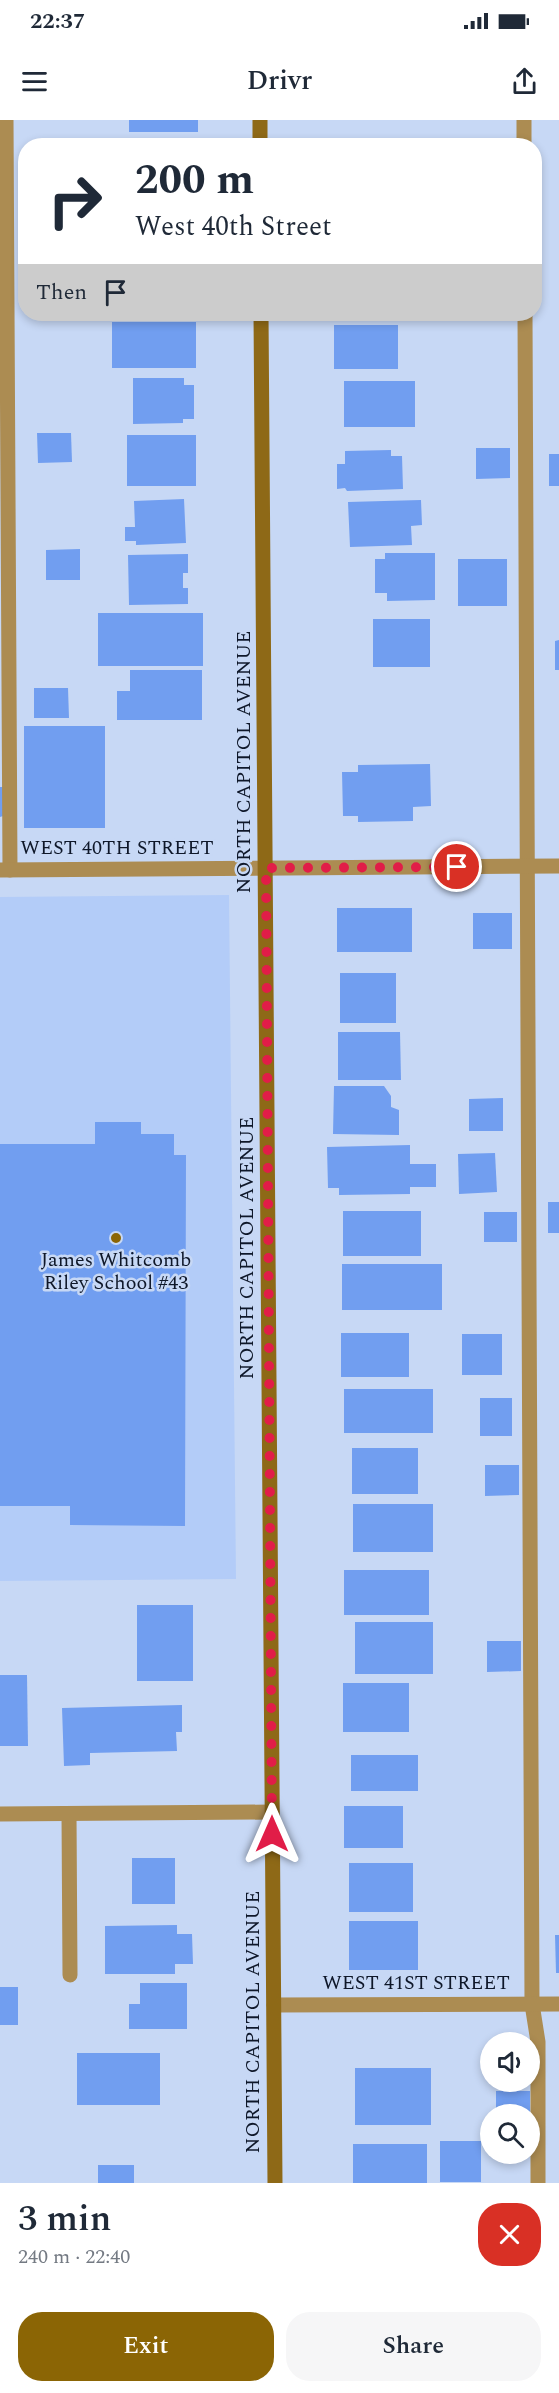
<!DOCTYPE html>
<meta charset="utf-8">
<style>
body{margin:0;font-family:Spectral,serif;background:#f6f6f7;color:#1f2937;height:100vh;display:flex;flex-direction:column;font-size:22px;white-space:nowrap}
*{box-sizing:border-box;margin:0}
p{font-size:20px;color:#747a83}
.icon{flex:none;width:33px;height:33px;fill:none;stroke:currentColor;stroke-width:2;stroke-linecap:round;stroke-linejoin:round}
.map{position:relative;height:2063px;overflow:hidden}
.side{display:flex;flex-direction:column;background:#fff;flex:1}
.side>*{flex:none}
.banner{position:absolute;left:18px;top:18px;width:524px;height:183px;border-radius:24px;box-shadow:0 3px 9px #0003;background:#fff;color:#1f2937;overflow:hidden}
.tools{position:absolute;left:480px;top:1912px;display:grid;gap:12px}
.tools a{display:grid;place-items:center;width:60px;height:60px;border-radius:50%;background:#fff;box-shadow:0 3px 9px #0003;font-size:30px}
.pin{position:absolute;display:grid;place-items:center;width:51px;height:51px;color:#fff;margin:-26px;border:3px solid #fff;border-radius:50%;box-shadow:0 2px 6px #0007}
.me{position:absolute;width:66px;margin:-33px;rotate:0deg;stroke-linejoin:round;filter:drop-shadow(0 0 4px #0008)}
.turn{display:flex;align-items:center;gap:21px;height:126px;padding:0 18px;font-size:27px}
.turn .icon{width:78px;height:78px;stroke-width:2.5}
.turn b{display:block;font-size:42px;line-height:51px}
.then{display:flex;align-items:center;height:57px;padding:0 18px;background:#0003;gap:12px;font-size:22px}
.round{display:grid;place-items:center;flex:none;width:63px;height:63px;border-radius:24px;background:#f6f6f7}
.head{display:flex;align-items:center;justify-content:space-between;height:102px;padding:0 18px}
h1{font-size:36px;font-weight:600;line-height:45px}
.primary-button{display:flex;gap:12px;margin-top:auto;padding:12px 18px}
.primary-button a{flex:1;height:69px;border-radius:24px;background:#8b6505;color:#fff;font-size:24px;font-weight:600;line-height:69px;text-align:center}
.primary-button a+a{background:#f6f6f7;color:#1f2937}
.status{display:flex;justify-content:space-between;align-items:center;height:42px;padding:0 30px;background:#fff;direction:ltr}
.status svg{height:16px;fill:currentColor}
header{display:flex;justify-content:space-between;align-items:center;height:78px;padding:0 18px;background:#fff;font-size:27px;font-weight:600}
.map>svg:first-child{display:block}
.built{fill:#b3ccf8}
.building{fill:#719ef0}
.lines{fill:none;stroke-linecap:round;stroke-linejoin:round}
.service{stroke:#ac8c52;stroke-width:15}
.minor{stroke:#ac8c52;stroke-width:15}
.secondary{stroke:#8e6917;stroke-width:15}
.route{stroke:#e11d48;stroke-width:10;stroke-dasharray:0 18}
.poi-dot{fill:#8b6505;stroke:#c7d8f5;stroke-width:2}
.labels{text-anchor:middle;dominant-baseline:central;stroke-width:5;stroke-linejoin:round;paint-order:stroke}
.street-label{font-size:20px;fill:#0e1729;stroke:#c7d8f5}
.poi-label{font-size:20px;fill:#0e1729;stroke:#c7d8f5}
</style>
<div class="status"><b>22:37</b><svg viewBox="0 0 49 12"><path d="M0 12V9h3v3zM5 12V6h3v6zM10 12V3h3v9zM15 12V0h3v12zM26 1h20v11H26zM47 4h2v5h-2z"/></svg></div>
<header><svg class="icon" aria-label="menu" viewBox="0 0 24 24"><path d="M4 6h16M4 12h16M4 18h16"/></svg>Drivr<svg class="icon" aria-label="share" viewBox="0 0 24 24"><path d="M12 15V3M7 8l5-5 5 5M5 13v7h14v-7"/></svg></header>
<div class="map">
<svg width="559" height="2063" viewBox="0 0 559 2063">
<rect width="100%" height="100%" fill="#c7d8f5"/>
<!-- built -->
<polygon class="built" points="229,775 236,1459 0,1461 0,777"/>
<!-- building -->
<g class="building">
<rect x="129" y="0" width="69" height="12"/>
<rect x="112" y="202" width="84" height="46"/>
<rect x="334" y="205" width="64" height="44"/>
<polygon points="133,258 184,258 184,265 194,265 194,299 183,299 183,303 133,304"/>
<rect x="344" y="261" width="71" height="46"/>
<polygon points="37,313 71,313 72,342 38,343"/>
<rect x="127" y="315" width="69" height="51"/>
<polygon points="476,328 510,328 510,358 476,359"/>
<polygon points="391,330 391,336 402,336 403,369 347,371 345,368 337,369 337,344 345,344 345,331"/>
<rect x="549" y="334" width="10" height="32"/>
<polygon points="184,379 186,423 136,425 136,421 125,421 125,407 135,407 134,381"/>
<polygon points="421,380 422,405 411,406 412,425 350,427 348,382"/>
<polygon points="80,429 80,460 46,460 46,430"/>
<polygon points="385,433 435,433 435,480 387,481 387,473 375,473 375,439 385,439"/>
<polygon points="188,434 188,453 183,453 183,468 188,468 188,484 129,485 128,435"/>
<rect x="458" y="439" width="49" height="47"/>
<rect x="98" y="493" width="105" height="53"/>
<rect x="373" y="499" width="57" height="48"/>
<polygon points="559,520 559,550 555,550 555,521"/>
<polygon points="130,550 202,550 202,600 117,600 117,571 130,571"/>
<polygon points="34,568 68,568 69,598 34,598"/>
<rect x="24" y="606" width="81" height="102"/>
<polygon points="430,644 431,686 413,687 413,701 358,702 358,696 343,696 342,652 358,652 358,645"/>
<polygon points="0,667 3,667 3,696 0,697"/>
<rect x="337" y="788" width="75" height="44"/>
<rect x="473" y="793" width="39" height="36"/>
<rect x="340" y="853" width="56" height="50"/>
<polygon points="338,912 400,912 401,960 338,960"/>
<polygon points="334,966 384,966 391,976 391,987 399,990 399,1015 333,1014"/>
<polygon points="503,978 503,1011 469,1011 469,979"/>
<polygon points="95,1002 141,1002 141,1014 174,1014 174,1035 186,1035 185,1406 70,1405 70,1386 0,1386 0,1024 95,1024"/>
<polygon points="410,1025 410,1044 436,1044 436,1067 410,1067 410,1074 339,1075 339,1068 328,1068 327,1027"/>
<polygon points="495,1033 497,1072 459,1074 458,1034"/>
<rect x="548" y="1082" width="11" height="31"/>
<rect x="343" y="1091" width="78" height="45"/>
<rect x="484" y="1092" width="33" height="30"/>
<rect x="342" y="1144" width="100" height="46"/>
<rect x="341" y="1213" width="68" height="44"/>
<rect x="462" y="1214" width="40" height="41"/>
<rect x="344" y="1269" width="89" height="44"/>
<rect x="480" y="1278" width="32" height="38"/>
<rect x="352" y="1328" width="66" height="46"/>
<polygon points="485,1345 519,1345 519,1375 485,1376"/>
<rect x="353" y="1384" width="80" height="48"/>
<rect x="344" y="1450" width="85" height="45"/>
<rect x="137" y="1485" width="56" height="76"/>
<rect x="355" y="1502" width="78" height="52"/>
<polygon points="487,1521 521,1521 521,1551 487,1552"/>
<polygon points="0,1555 27,1555 28,1626 0,1626"/>
<rect x="343" y="1563" width="66" height="49"/>
<polygon points="182,1585 182,1612 176,1612 177,1631 90,1633 90,1645 64,1646 62,1588"/>
<rect x="351" y="1635" width="67" height="36"/>
<rect x="344" y="1686" width="59" height="42"/>
<rect x="132" y="1738" width="43" height="46"/>
<rect x="349" y="1743" width="64" height="49"/>
<rect x="349" y="1801" width="69" height="49"/>
<polygon points="177,1805 177,1814 192,1814 193,1844 175,1844 175,1854 105,1854 105,1806"/>
<polygon points="555,1815 559,1815 559,1853 556,1853"/>
<polygon points="140,1863 187,1863 187,1909 129,1909 129,1884 140,1884"/>
<rect x="0" y="1867" width="18" height="38"/>
<rect x="77" y="1933" width="83" height="52"/>
<rect x="355" y="1948" width="76" height="57"/>
<rect x="496" y="1971" width="34" height="24"/>
<rect x="440" y="2021" width="41" height="41"/>
<rect x="353" y="2024" width="74" height="39"/>
<rect x="98" y="2045" width="36" height="18"/>
</g>
<g class="lines">
<!-- service -->
<g class="service">
<polyline points="6,0 10,750"/>
<polyline points="524,0 524,26"/>
<polyline points="525,194 532,1884 538,1922 538,2063"/>
<polyline points="69,1694 70,1855"/>
</g>
<!-- minor -->
<g class="minor">
<polyline points="0,750 559,746"/>
<polyline points="0,1694 272,1692"/>
<polyline points="274,1885 559,1884"/>
</g>
<!-- secondary -->
<g class="secondary">
<polyline points="260,0 260,26"/>
<polyline points="261,194 275,2063"/>
</g>
</g>
<g class="lines">
<!-- route -->
<polyline class="route" points="272,1714 266,748 457,747"/>
</g>
<!-- markers -->
<circle class="poi-dot" cx="116" cy="1118" r="6"/>
<g class="labels">
<!-- street labels -->
<g class="street-label">
<text transform="translate(244 642) rotate(-90)">NORTH CAPITOL AVENUE</text>
<text x="117" y="728">WEST 40TH STREET</text>
<text transform="translate(247 1128) rotate(-90)">NORTH CAPITOL AVENUE</text>
<text x="416" y="1863">WEST 41ST STREET</text>
<text transform="translate(253 1902) rotate(-90)">NORTH CAPITOL AVENUE</text>
</g>
<!-- poi labels -->
<g class="poi-label">
<text x="116" y="1140">James Whitcomb<tspan x="116" dy="23">Riley School #43</tspan></text>
</g>
</g>
</svg>
<div class="tools">
<a><svg class="icon" aria-label="sound" viewBox="0 0 24 24"><path d="M4 9h4l5-4v14l-5-4H4zM17 9q2 3 0 6"/></svg></a>
<a><svg class="icon" aria-label="search" viewBox="0 0 24 24"><circle cx="10" cy="10" r="6"/><path d="M15 15l6 6"/></svg></a>
</div>
<div class="pin" style="left:457px;top:747px;background:#d93025"><svg class="icon" aria-label="arrive" viewBox="0 0 24 24"><path d="M6 21V4h12l-3 4 3 4H6"/></svg></div>
<svg class="me" style="left:272px;top:1714px" viewBox="-20 -20 40 40"><path d="M0-17L14 15 0 8-14 15z" fill="#e11d48" stroke="#fff" stroke-width="4"/></svg>
<div class="banner">
<div class="turn"><svg class="icon" aria-label="right" viewBox="0 0 24 24"><path d="M7 20v-9h11M14 6l5 5-5 5"/></svg><div><b>200 m</b>West 40th Street</div></div>
<div class="then">Then<svg class="icon" aria-label="arrive" viewBox="0 0 24 24"><path d="M6 21V4h12l-3 4 3 4H6"/></svg></div>
</div>
</div>
<section class="side">
<div class="head"><div><h1>3 min</h1><p>240 m · 22:40</p></div><a class="round" style="background:#d93025;color:#fff"><svg class="icon" aria-label="close" viewBox="0 0 24 24"><path d="M6 6l12 12M18 6L6 18"/></svg></a></div>
<div class="primary-button"><a>Exit</a><a>Share</a></div>
</section>
